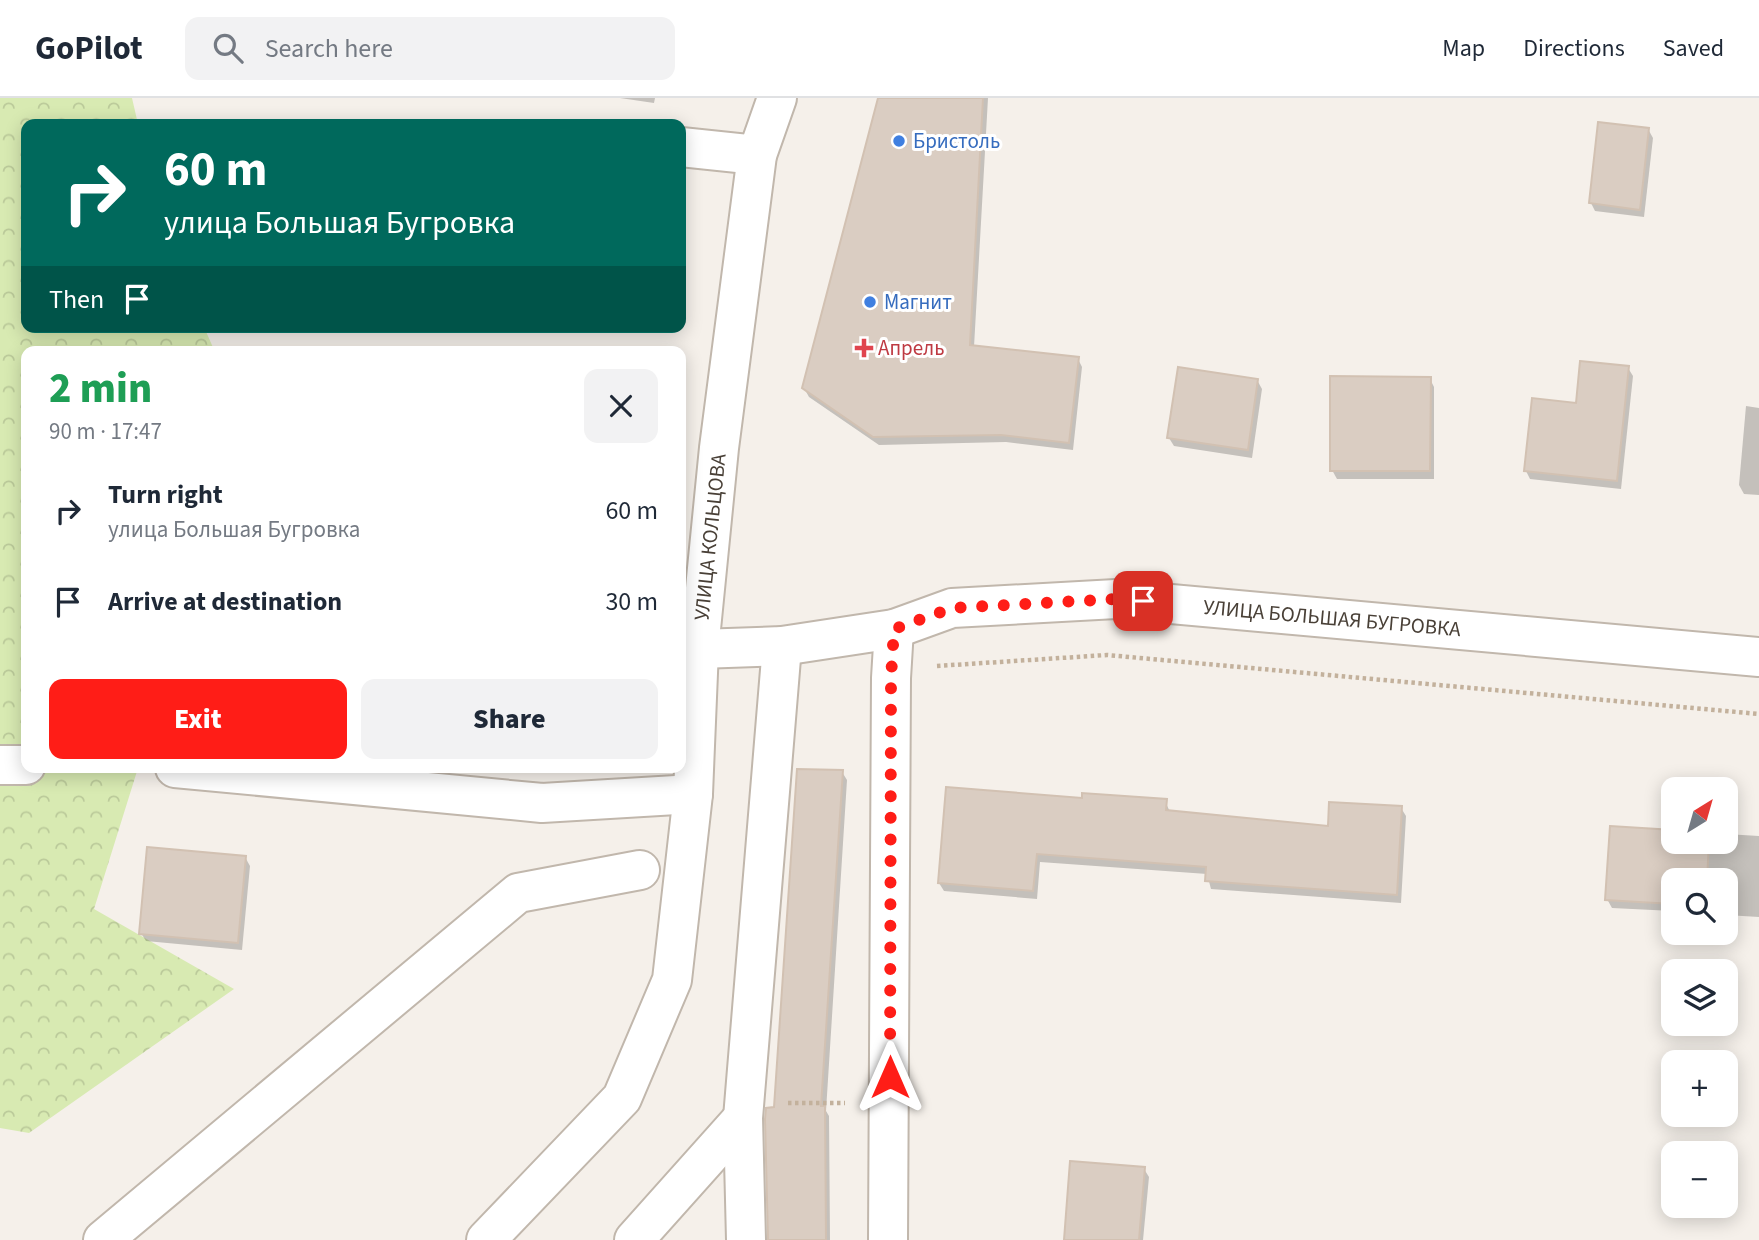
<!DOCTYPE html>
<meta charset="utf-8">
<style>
body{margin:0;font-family:"Source Sans 3",sans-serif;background:#f2f2f3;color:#1f2937;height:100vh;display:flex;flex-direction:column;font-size:26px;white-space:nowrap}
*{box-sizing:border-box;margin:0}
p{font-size:23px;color:#747a83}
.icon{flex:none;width:38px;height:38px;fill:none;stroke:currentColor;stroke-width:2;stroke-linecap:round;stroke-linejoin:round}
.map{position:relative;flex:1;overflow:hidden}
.details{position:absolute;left:21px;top:248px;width:665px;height:427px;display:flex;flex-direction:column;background:#fff;border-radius:14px;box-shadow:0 4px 18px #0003}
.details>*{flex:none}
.banner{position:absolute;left:21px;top:21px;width:665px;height:214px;border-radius:14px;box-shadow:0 4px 18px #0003;background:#00695c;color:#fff;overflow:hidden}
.needle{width:46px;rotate:37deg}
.tools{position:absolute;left:1661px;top:679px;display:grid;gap:14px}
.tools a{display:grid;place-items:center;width:77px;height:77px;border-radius:14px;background:#fff;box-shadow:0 4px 18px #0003;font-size:35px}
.pin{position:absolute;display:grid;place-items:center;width:60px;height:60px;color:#fff;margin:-30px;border-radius:14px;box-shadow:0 4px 10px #0006}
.me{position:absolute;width:77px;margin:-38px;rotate:0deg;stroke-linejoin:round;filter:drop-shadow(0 0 5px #0008)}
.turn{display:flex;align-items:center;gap:24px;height:147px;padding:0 28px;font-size:32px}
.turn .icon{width:91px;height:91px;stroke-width:2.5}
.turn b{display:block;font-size:49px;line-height:60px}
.then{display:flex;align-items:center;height:66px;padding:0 28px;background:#0003;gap:14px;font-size:26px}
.round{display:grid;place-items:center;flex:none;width:74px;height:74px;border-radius:14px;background:#f2f2f3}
.overview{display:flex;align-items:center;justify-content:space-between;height:119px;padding:0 28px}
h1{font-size:42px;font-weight:800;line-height:52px;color:#1e9e55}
.button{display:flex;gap:14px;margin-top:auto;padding:14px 28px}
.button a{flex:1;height:80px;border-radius:14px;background:#ff1d17;color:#fff;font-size:28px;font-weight:800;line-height:80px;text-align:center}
.button a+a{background:#f2f2f3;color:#1f2937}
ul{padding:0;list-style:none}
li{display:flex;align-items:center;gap:21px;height:91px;padding:0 28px}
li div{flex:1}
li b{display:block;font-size:26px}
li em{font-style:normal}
header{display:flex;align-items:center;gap:42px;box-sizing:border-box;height:98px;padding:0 35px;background:#fff;border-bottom:2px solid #e0e1e3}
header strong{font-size:33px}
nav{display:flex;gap:38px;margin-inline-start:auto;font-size:24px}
.search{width:490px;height:63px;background:#f2f2f3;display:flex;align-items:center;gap:18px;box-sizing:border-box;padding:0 24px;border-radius:14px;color:#747a83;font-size:26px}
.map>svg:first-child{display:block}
.forest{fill:url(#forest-crowns)}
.shadow{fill:#0003}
.building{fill:#dacdc2;stroke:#d2c1b2;stroke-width:2}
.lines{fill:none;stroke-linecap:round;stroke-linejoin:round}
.minor-casing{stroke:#c1b7ac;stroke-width:42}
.path{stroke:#c3b19c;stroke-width:4.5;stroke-dasharray:3.5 3.5;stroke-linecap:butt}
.minor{stroke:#fff;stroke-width:38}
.route{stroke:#ff1d17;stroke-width:12;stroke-dasharray:0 21.6}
.shop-dot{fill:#3f7fe0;stroke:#fff;stroke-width:2.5}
.health-dot{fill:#e0444e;stroke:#fff;stroke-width:2.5}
.labels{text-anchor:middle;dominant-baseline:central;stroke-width:6;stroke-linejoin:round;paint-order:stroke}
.shop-label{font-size:21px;fill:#366cbe;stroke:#fff;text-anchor:start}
.health-label{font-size:21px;fill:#be3a42;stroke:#fff;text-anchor:start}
.street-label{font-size:21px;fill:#494037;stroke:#fff}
</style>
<header>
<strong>GoPilot</strong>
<div class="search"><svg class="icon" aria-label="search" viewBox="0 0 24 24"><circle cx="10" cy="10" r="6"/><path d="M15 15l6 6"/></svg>Search here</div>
<nav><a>Map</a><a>Directions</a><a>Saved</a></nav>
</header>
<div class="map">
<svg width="1759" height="1142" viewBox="0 0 1759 1142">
<defs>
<pattern id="forest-crowns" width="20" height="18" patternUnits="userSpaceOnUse" patternTransform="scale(1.75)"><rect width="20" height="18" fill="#d8eab2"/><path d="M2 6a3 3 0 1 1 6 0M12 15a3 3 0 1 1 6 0" fill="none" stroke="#bbca9a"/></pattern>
</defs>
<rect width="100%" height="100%" fill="#f5f0ea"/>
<!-- forest -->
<polygon class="forest" points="0,0 132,0 138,26 26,26 26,229 204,229 215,254 26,254 26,670 138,670 94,811 234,891 29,1035 0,1030"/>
<!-- shadow -->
<g class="shadow">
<polygon points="620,0 655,0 654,5"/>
<polygon points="880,0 988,0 974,249 1078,261 1082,269 1073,352 1006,344 879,347 809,299 804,290"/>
<polygon points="1648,31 1653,40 1644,119 1595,113 1591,105"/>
<polygon points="1628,270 1633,278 1621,391 1530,381 1526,373 1577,306"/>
<polygon points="1430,281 1434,289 1434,381 1337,381 1332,372"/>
<polygon points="1257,282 1262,291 1252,360 1174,348 1169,340"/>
<polygon points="1746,308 1759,310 1759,397 1744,396 1739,387"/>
<polygon points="842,674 847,682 826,1013 829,1018 830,1142 769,1142 776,1011"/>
<polygon points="1083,702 1165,703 1170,714 1330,730 1401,710 1406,718 1401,805 1211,791 1207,776 1040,764 1037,801 944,793 939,785"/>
<polygon points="1673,733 1673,744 1726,744 1726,736 1759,738 1759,819 1726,817 1726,782 1673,782 1673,813 1612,810 1607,801"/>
<polygon points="245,759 250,768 242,852 146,843 141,835"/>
<polygon points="1144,1071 1149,1079 1143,1142 1066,1142"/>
</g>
<!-- building -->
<g class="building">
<polygon points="878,0 983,0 970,247 1079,259 1069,345 1001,337 873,339 802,290"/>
<polygon points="1598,24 1649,30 1640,112 1589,105"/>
<polygon points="1580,263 1629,268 1617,383 1524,373 1532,300 1576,305"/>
<polygon points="1178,269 1258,281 1248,352 1167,340"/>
<polygon points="1330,278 1431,279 1430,373 1330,373"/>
<polygon points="797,671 843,672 821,1008 825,1008 826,1142 768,1142 765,1021 766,1010 774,1009"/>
<polygon points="946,689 1082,700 1082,695 1167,701 1166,712 1328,728 1329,704 1402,708 1397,797 1205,783 1206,769 1037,756 1033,793 938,785"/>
<polygon points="1610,728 1673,732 1673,744 1709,744 1707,782 1673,782 1673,806 1605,802"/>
<polygon points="147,749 246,758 238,845 139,836"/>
<polygon points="1070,1063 1145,1069 1139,1142 1064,1142"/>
</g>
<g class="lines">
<defs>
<g id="minor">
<polyline points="681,49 757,57"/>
<polyline points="699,551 782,548 894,531 952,510 1116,501 1759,559"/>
<polyline points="0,667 26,667"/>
<polyline points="175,670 542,705 693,696"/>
<polyline points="103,1142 518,795 640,772"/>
<polyline points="486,1142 622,1000 672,882 693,696 699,551 719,350 757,57 777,0"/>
<polyline points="634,1142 743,1020"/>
<polyline points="746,1142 743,1020 782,548"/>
<polyline points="888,1142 891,580 894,531"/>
</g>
</defs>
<!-- minor casing -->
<use href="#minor" class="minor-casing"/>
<!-- path -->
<g class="path">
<polyline points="937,568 1107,557 1759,616"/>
<polyline points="788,1005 845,1005"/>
</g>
<!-- minor -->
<use href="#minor" class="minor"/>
</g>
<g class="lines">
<!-- route -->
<polyline class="route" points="890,979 891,580 894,531 952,510 1116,501 1143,503"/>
</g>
<!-- markers -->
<g class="shop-dot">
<circle cx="899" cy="43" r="7"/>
<circle cx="870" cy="204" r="7"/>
</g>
<path class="health-dot" d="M860.5 239.5h7v7h7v7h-7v7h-7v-7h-7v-7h7z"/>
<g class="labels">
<!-- shop labels -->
<g class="shop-label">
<text x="913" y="43">Бристоль</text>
<text x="884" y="204">Магнит</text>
</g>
<!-- health labels -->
<g class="health-label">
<text x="878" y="250">Апрель</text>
</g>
<!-- street labels -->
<g class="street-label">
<text transform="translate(710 439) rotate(-84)">УЛИЦА КОЛЬЦОВА</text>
<text transform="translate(1332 520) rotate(5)">УЛИЦА БОЛЬШАЯ БУГРОВКА</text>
</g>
</g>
</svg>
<div class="tools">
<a><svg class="needle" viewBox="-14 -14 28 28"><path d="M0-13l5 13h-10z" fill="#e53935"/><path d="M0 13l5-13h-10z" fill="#747a83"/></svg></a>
<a><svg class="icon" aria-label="search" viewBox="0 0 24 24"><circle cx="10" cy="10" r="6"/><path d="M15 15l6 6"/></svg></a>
<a><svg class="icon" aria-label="layers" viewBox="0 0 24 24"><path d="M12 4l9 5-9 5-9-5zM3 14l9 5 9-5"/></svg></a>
<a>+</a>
<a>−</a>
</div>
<div class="pin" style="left:1143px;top:503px;background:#d93025"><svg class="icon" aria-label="arrive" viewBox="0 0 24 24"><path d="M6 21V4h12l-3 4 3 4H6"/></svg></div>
<svg class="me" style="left:890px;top:979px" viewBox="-20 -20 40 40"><path d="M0-17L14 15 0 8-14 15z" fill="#ff1d17" stroke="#fff" stroke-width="4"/></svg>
<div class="banner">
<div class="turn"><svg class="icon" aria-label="right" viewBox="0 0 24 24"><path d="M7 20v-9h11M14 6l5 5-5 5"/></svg><div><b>60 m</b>улица Большая Бугровка</div></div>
<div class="then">Then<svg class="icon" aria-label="arrive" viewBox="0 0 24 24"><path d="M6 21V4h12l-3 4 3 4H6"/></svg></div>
</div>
<section class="details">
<div class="overview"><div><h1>2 min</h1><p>90 m · 17:47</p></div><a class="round"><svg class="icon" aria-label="close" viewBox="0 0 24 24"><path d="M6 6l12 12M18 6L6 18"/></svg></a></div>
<ul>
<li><svg class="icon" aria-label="right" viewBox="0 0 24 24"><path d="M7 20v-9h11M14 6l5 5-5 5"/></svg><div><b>Turn right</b><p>улица Большая Бугровка</p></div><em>60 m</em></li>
<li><svg class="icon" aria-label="arrive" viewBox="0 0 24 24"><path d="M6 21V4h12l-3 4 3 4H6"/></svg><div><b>Arrive at destination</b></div><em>30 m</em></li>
</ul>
<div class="button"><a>Exit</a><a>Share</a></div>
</section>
</div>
